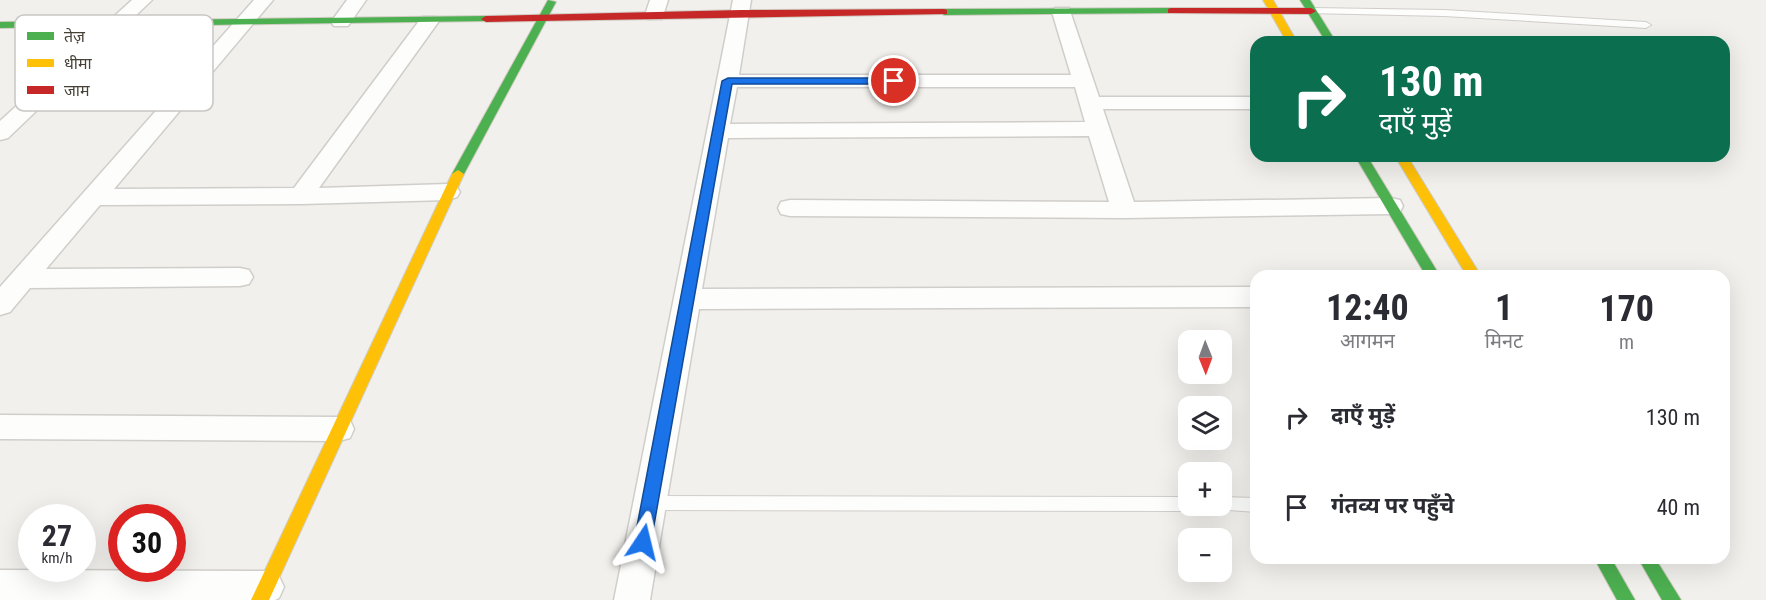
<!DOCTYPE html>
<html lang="hi">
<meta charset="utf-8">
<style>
body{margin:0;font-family:"Roboto Condensed","Noto Sans Devanagari",sans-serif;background:#f7f7f7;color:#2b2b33;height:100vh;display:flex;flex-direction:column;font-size:22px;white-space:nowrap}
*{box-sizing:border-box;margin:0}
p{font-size:20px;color:#7c7c81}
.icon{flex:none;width:33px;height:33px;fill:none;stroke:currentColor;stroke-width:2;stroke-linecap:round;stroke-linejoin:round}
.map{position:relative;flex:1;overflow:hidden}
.drawer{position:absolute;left:1250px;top:270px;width:480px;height:294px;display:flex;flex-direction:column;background:#fff;border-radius:18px;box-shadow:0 6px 24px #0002}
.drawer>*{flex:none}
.guide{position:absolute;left:1250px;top:36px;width:480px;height:126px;border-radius:18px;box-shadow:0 6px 24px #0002;background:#0b6e4f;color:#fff;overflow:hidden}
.needle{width:39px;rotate:179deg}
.controls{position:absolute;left:1178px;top:330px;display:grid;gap:12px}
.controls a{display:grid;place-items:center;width:54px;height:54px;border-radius:12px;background:#fff;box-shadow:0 6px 24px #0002;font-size:30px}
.speed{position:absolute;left:18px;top:504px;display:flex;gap:12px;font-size:30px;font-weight:700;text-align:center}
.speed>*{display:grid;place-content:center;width:78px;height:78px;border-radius:50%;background:#fff;box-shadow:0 6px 24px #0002;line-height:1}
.speed small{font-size:15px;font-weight:400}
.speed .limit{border:9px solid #d22;background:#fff;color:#111}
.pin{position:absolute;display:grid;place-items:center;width:51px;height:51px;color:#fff;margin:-26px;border:3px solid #fff;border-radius:50%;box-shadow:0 2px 6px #0007}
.me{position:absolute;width:66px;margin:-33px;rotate:10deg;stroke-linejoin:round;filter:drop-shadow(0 0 4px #0008)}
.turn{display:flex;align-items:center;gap:21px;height:126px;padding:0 30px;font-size:27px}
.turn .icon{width:78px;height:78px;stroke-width:2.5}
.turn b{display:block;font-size:42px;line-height:51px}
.eta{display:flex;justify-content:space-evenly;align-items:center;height:102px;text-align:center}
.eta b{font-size:36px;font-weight:700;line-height:42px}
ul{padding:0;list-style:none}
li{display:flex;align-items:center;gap:18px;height:90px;padding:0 30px}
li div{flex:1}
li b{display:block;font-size:22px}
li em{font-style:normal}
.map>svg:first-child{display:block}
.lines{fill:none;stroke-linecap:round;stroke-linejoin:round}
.lane-casing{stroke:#d0ceca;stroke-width:2}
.street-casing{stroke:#d0ceca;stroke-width:3}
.fast-casing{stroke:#d0ccc3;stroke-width:2}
.slow-casing{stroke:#d0ccc3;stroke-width:2}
.jam-casing{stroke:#d0ccc3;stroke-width:2}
.lane{fill:#fdfdfc;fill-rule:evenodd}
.street{fill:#fdfdfc;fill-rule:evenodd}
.fast{fill:#4caf50;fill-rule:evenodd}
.slow{fill:#ffc107;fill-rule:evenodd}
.jam{fill:#c62828;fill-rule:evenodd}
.route{fill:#1a73e8;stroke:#114b97;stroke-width:1.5}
.key{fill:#fff;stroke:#c8c6c3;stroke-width:1.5}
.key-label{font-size:16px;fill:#484138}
</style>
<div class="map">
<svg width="1766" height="600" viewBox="0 0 1766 600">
<rect width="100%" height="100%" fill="#f2f0ec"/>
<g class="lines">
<defs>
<g id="lane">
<polygon points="1311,8 1444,10 1646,22 1651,25 1646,28 1444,16 1308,13 1308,9"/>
<polygon points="650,496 1188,497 1188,506 1195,506 1194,509 1188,511 650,510 644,508 642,503 644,498"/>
<polygon points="1221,497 1256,498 1256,512 1215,509 1214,506 1221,506"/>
</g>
<g id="street">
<polygon points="132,0 152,0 8,138 0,140 0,121"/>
<polygon points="254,0 273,0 114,189 294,188 422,17 436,17 439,21 319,188 448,184 457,187 460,192 457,197 448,200 301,204 100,205 46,269 240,268 249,270 253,277 249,284 240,286 30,288 10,312 0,315 0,287"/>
<polygon points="347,0 366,0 348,26 334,26 331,22"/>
<polygon points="650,0 668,0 662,19 648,19 645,15"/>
<path d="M733,0H751L739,75H1071L1052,12L1055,8H1069L1099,97H1256V109H1103L1134,202L1391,198L1400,200L1403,206L1400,212L1391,214L1124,218L790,216L781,214L778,208L781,202L790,200L1109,202L1089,136L728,138L702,289L1256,287V307L699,309L650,600H614ZM737,87H1075L1085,122L730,124Z"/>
<polygon points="0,415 339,417 350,420 354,429 350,438 339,441 0,439"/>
<polygon points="0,570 267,571 279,576 284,587 279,598 275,600 0,600"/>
</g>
<g id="fast">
<polygon points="548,0 556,2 464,174 462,177 454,177 452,174"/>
<polygon points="1300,0 1310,0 1336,42 1326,42"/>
<polygon points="1171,8 1174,9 1174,13 944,15 939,12 944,9"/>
<polygon points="486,16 491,19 489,21 0,28 0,22"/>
<polygon points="1355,156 1367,156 1440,276 1426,276"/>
<polygon points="1594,558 1611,558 1635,600 1617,600"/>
<polygon points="1638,558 1655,558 1681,600 1662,600"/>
</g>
<g id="slow">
<polygon points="1263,0 1273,0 1297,42 1287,42"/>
<polygon points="1395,156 1407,156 1481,276 1467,276"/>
<polygon points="458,170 464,174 269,600 251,600 452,174"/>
</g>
<g id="jam">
<polygon points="1171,8 1311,8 1316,11 1311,14 1168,13 1168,9"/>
<polygon points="944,9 947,10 947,14 486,22 481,19 486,16 741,10"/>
</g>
</defs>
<!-- lane casing -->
<use href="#lane" class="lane-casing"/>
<!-- street casing -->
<use href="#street" class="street-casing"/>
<!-- fast casing -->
<use href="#fast" class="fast-casing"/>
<!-- slow casing -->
<use href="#slow" class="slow-casing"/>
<!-- jam casing -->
<use href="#jam" class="jam-casing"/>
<!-- lane -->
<use href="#lane" class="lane"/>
<!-- street -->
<use href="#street" class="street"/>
<!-- fast -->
<use href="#fast" class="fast"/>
<!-- slow -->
<use href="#slow" class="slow"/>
<!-- jam -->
<use href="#jam" class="jam"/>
</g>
<!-- route -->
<polygon class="route" points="728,78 894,78 899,81 894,84 732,84 651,542 649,547 643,549 637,547 634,542 722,81"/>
<!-- legend -->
<rect x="15" y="15" width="198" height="96" rx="9" class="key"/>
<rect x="27" y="32" width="27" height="8" fill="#4caf50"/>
<rect x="27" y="59" width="27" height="8" fill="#ffc107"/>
<rect x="27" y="86" width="27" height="8" fill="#c62828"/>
<g class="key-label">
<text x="64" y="42">तेज़</text>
<text x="64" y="69">धीमा</text>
<text x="64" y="96">जाम</text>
</g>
</svg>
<div class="controls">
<a><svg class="needle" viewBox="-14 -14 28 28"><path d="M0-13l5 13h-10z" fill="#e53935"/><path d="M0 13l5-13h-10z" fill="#7c7c81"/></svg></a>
<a><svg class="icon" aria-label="layers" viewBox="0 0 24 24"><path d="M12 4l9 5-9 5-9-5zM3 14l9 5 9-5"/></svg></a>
<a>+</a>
<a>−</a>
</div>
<div class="speed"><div>27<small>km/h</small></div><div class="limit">30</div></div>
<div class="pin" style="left:894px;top:81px;background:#d93025"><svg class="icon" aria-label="arrive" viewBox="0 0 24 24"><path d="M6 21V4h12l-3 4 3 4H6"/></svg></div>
<svg class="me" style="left:643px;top:542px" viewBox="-20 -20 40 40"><path d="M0-17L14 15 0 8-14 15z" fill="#1a73e8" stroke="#fff" stroke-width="4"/></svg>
<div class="guide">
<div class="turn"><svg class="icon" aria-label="right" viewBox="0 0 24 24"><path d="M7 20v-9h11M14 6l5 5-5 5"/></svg><div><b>130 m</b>दाएँ मुड़ें</div></div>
</div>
<section class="drawer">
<div class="eta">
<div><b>12:40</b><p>आगमन</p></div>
<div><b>1</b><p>मिनट</p></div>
<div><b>170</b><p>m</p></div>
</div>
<ul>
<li><svg class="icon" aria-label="right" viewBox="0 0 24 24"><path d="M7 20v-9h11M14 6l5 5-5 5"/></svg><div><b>दाएँ मुड़ें</b></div><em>130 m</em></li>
<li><svg class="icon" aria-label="arrive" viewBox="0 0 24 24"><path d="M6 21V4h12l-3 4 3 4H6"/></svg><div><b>गंतव्य पर पहुँचे</b></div><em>40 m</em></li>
</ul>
</section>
</div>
